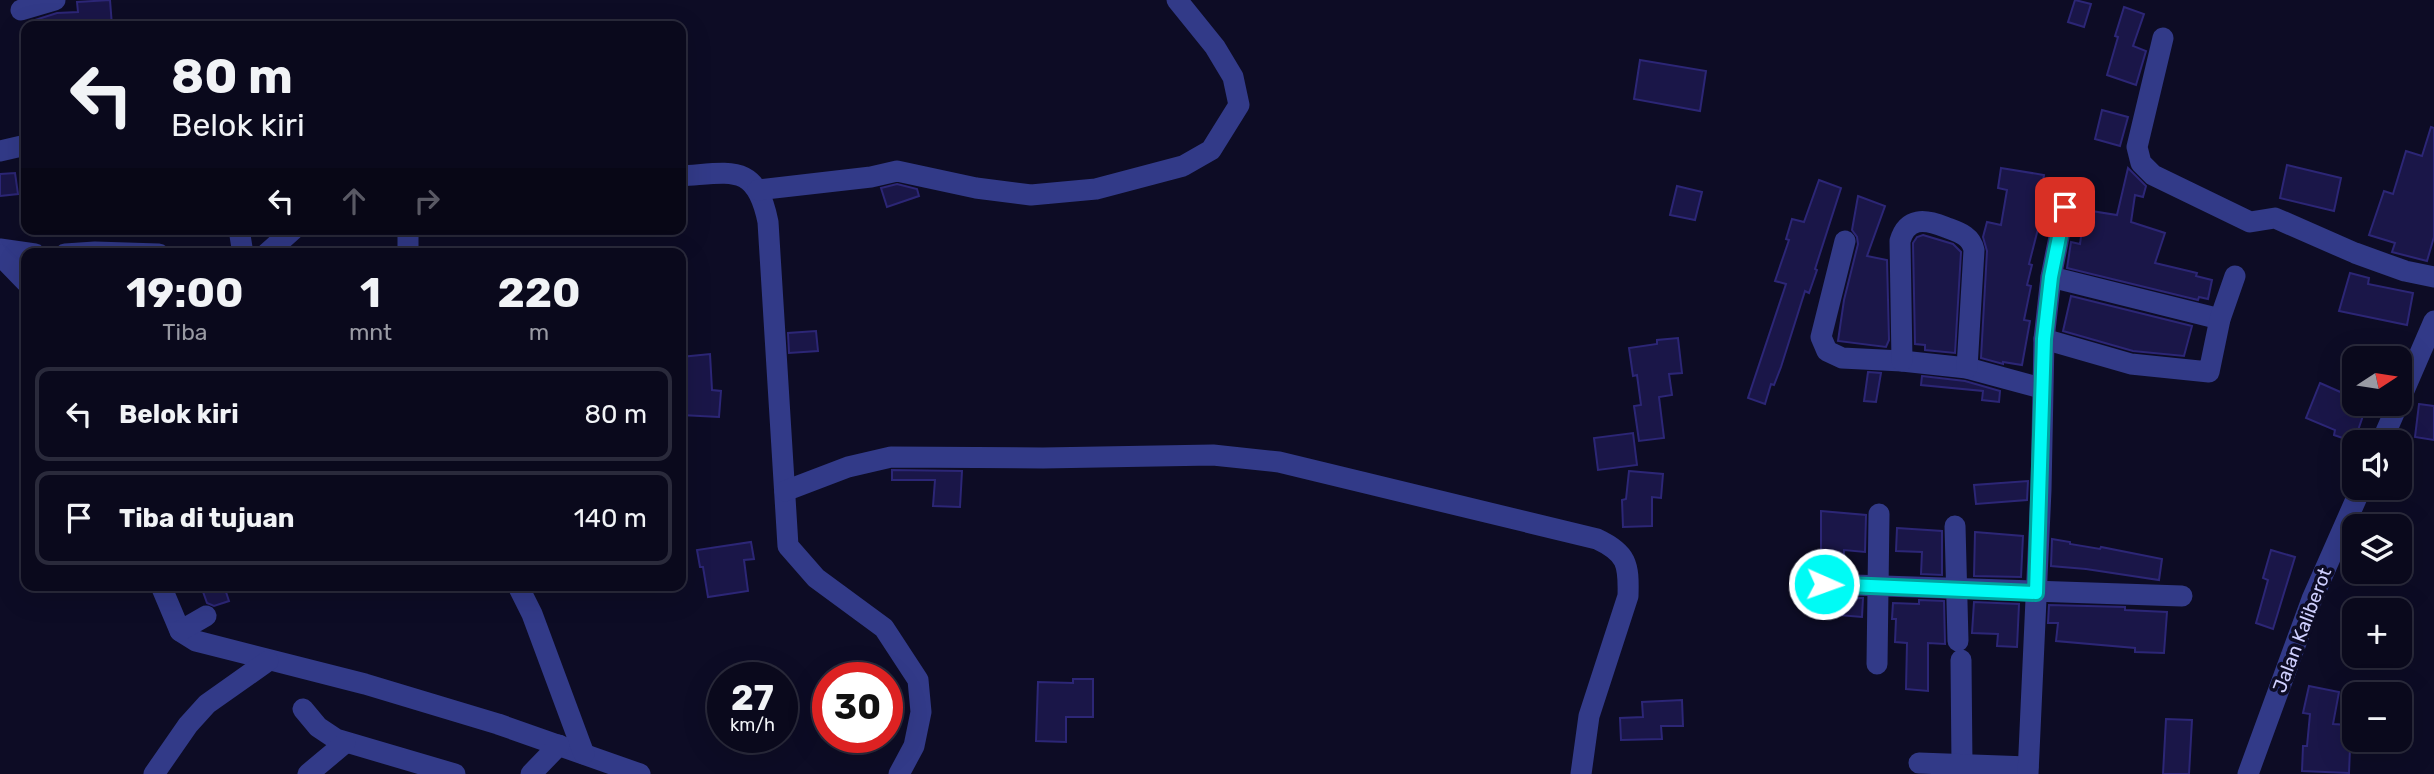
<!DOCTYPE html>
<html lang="id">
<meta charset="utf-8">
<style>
body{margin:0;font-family:Rubik,sans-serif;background:#181729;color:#f1f3f6;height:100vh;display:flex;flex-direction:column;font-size:26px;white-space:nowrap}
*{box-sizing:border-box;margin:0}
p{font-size:23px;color:#999aa3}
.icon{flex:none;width:38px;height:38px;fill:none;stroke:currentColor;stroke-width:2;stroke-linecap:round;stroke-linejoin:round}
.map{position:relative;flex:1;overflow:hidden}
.details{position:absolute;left:21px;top:248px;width:665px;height:343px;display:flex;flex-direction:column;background:#0a091c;border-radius:14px;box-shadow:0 7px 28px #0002,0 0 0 2px #2a2a3b}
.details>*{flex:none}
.hud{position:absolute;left:21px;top:21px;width:665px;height:214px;border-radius:14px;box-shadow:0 7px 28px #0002,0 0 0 2px #2a2a3b;background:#0a091c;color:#f1f3f6;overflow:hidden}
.needle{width:46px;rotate:78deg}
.tools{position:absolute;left:2342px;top:346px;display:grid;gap:14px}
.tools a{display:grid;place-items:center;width:70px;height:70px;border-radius:14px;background:#0a091c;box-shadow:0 7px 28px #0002,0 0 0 2px #2a2a3b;font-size:35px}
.speed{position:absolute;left:707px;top:662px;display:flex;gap:14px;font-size:35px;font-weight:700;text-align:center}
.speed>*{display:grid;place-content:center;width:91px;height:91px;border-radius:50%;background:#0a091c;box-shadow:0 7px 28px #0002,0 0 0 2px #2a2a3b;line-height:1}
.speed small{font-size:18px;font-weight:400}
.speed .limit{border:10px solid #d22;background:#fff;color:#111}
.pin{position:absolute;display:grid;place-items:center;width:60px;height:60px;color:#fff;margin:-30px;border-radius:14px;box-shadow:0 4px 10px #0006}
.me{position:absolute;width:77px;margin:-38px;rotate:92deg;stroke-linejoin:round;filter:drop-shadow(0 0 5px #0008)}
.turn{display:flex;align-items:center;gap:24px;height:147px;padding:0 35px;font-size:32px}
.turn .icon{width:91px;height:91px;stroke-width:2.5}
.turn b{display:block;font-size:49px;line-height:60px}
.lanes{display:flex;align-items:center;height:66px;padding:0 35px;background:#0003;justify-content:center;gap:35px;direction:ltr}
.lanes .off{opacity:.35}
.eta{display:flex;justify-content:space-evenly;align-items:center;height:119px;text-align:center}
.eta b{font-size:42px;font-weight:700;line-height:49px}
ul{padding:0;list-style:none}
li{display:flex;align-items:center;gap:21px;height:94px;margin:0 14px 10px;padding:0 21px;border:4px solid #2a2a3b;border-radius:14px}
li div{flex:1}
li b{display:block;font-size:26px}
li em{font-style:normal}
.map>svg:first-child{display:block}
.building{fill:#1a1648;stroke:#2c2676;stroke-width:2}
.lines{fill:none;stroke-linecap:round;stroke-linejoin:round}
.minor{stroke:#323a88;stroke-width:21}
.route-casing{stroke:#00a39f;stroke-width:18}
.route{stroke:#00fbf5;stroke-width:12}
.labels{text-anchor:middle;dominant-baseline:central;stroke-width:7;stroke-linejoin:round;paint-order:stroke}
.street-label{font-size:19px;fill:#d0d0ff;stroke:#0d0c25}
</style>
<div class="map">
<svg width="2434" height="774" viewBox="0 0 2434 774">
<rect width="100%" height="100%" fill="#0d0c25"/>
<!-- building -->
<g class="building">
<polygon points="110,0 112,26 35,26 35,20 57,13 78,12 77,2"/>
<polygon points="2075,0 2091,4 2084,27 2068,22"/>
<polygon points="2124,7 2144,14 2133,46 2146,51 2136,85 2107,75 2118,37 2115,36"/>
<polygon points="1640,60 1706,71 1700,111 1634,99"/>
<polygon points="2102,110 2128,117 2120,146 2095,139"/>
<polygon points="2431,127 2434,128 2434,237 2427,261 2392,252 2395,243 2369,235 2384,191 2393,194 2406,151 2422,156"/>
<polygon points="2287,165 2341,178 2334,211 2280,198"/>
<polygon points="2001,168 2044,175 2043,181 2057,184 2047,231 2038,229 2029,264 2032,265 2027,285 2031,286 2024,320 2030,321 2022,365 2003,362 2003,364 1981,358 1987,251 1983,237 1987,222 2001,225 2007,190 1998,188"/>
<polygon points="2128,168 2146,186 2143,197 2135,195 2131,222 2165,233 2155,263 2197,273 2196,276 2212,280 2208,299 2199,297 2198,300 2067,268 2071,242 2080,244 2085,210 2117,215"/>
<polygon points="15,173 18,194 0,196 0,174"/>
<polygon points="1819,180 1841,188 1815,269 1817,270 1809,293 1805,291 1781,367 1774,385 1771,384 1765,404 1748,398 1786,284 1775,281 1789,240 1786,239 1792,219 1804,222"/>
<polygon points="897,184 917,189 919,196 887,207 881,188"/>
<polygon points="1677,186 1702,192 1695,220 1670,215"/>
<polygon points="1858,196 1885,206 1867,256 1887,260 1889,340 1886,347 1838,341 1844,300 1858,244 1857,237 1852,230"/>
<polygon points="1923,235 1953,244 1961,252 1955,353 1925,350 1925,345 1915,344 1913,243 1917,237"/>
<polygon points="2350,273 2369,278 2368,284 2413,293 2407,325 2339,311"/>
<polygon points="2071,296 2192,326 2184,356 2133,351 2063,331"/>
<polygon points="816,331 818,351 789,353 788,333"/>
<polygon points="1678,338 1682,373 1669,374 1672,395 1659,397 1664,438 1639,441 1634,406 1641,405 1637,375 1633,376 1629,348 1657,344 1657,340"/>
<polygon points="710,354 712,390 721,391 719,417 681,415 681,357"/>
<polygon points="1868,372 1881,373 1876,402 1864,401"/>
<polygon points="1922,376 1965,381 2000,391 1999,402 1982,400 1983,391 1921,385"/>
<polygon points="2320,383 2354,398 2354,404 2367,404 2354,442 2334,435 2335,430 2306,418"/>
<polygon points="2419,404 2434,406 2434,440 2415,437"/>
<polygon points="1633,433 1637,465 1598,470 1594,438"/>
<polygon points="892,470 962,471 960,507 933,506 935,480 892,480"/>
<polygon points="1629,471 1663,474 1661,498 1652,497 1652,526 1623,527 1622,500 1626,499"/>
<polygon points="2028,481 2027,500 1976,504 1974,485"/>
<polygon points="1821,511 1866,515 1865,552 1844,550 1843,571 1821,572"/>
<polygon points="1897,528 1942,531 1942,575 1921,574 1922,552 1896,551"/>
<polygon points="1975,532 2023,536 2021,577 1974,576"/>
<polygon points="2052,539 2070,542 2070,544 2100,549 2101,547 2162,559 2159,580 2086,569 2051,566"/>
<polygon points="751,542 754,559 744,560 748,591 708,597 703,567 700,567 697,550"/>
<polygon points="2271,550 2295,557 2273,629 2256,623 2268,580 2263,578"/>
<polygon points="201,586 224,586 229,601 214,606 207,603"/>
<polygon points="1840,598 1863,598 1862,617 1839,615"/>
<polygon points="1919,600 1944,601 1945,644 1928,643 1928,691 1906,689 1907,643 1895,642 1896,619 1892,619 1893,603 1919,604"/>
<polygon points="1974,602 2019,604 2017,647 1997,646 1998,634 1972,633"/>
<polygon points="2049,605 2125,607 2125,610 2167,612 2164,653 2135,652 2135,648 2056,641 2058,623 2048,623"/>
<polygon points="1073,679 1093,679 1093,717 1066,717 1066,742 1036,741 1038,682 1073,683"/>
<polygon points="2309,686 2339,692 2333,724 2349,725 2347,748 2350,748 2349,773 2302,771 2303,746 2307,746 2310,714 2303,713"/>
<polygon points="1682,700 1683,726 1661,726 1662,739 1621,740 1620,718 1643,717 1642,702"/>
<polygon points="2166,719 2192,720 2189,774 2163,774"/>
</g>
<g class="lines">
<!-- minor -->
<g class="minor">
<polyline points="21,10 55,0"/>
<polyline points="2163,38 2137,147 2141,163 2153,175 2250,222 2275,218 2355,253 2405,271 2434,277"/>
<polyline points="0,151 26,145"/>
<path d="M681,176C731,173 756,162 768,222L788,546L816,578L884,628L918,680L921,712L914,746L899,774"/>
<polyline points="758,190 871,177 897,171 976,188 1031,195 1096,189 1183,166 1211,150 1239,105 1233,77 1215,47 1177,0"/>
<polyline points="239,229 243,254"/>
<polyline points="408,229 408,254"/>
<polyline points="1845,241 1821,337 1827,351 1842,358 1902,361 1967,368 2041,388"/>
<polyline points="0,249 35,254"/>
<polyline points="65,254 95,252 159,254"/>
<polyline points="266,254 294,229"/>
<polyline points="0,255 26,282"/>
<polyline points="2051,277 2220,319"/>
<polyline points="2044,339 2131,364 2209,372 2220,319 2235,276"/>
<path d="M1902,361L1900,241C1907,217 1925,219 1945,227C1958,232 1971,235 1974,250L1967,368"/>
<polyline points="2399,402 2434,321"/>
<polyline points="2381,443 2398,404"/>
<path d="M785,491L848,467L891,457L1043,458L1213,455L1279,462L1597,539C1627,553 1629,564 1628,596L1589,716L1581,774"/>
<polyline points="1955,526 1958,641"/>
<polyline points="1824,584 2182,596"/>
<polyline points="161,586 180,631 196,641 365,684 498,724 640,774"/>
<polyline points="518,586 532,614 584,754"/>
<polyline points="180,631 206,616"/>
<polyline points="1961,660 1962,765"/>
<polyline points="1877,664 1879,514"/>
<polyline points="303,709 318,727 336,739 455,774"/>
<polyline points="1919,763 2028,767"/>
<polyline points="154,774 188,725 207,704 268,661"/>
<polyline points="308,774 345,743"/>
<polyline points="531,774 559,745"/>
<polyline points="2028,774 2041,490 2044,339 2051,277 2065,207"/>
<polyline points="2248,774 2312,599 2361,488"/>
</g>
</g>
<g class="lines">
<defs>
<polyline id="route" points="1824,584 2036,593 2044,339 2051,277 2065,207"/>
</defs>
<!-- route casing -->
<use href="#route" class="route-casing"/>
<!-- route -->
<use href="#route" class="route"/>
</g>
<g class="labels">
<!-- street labels -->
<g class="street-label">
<text transform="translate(2302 630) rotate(-69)">Jalan Kaliberot</text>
</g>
</g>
</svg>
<div class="tools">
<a><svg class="needle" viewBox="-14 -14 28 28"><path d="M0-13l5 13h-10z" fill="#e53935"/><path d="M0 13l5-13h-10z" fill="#999aa3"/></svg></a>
<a><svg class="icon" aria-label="sound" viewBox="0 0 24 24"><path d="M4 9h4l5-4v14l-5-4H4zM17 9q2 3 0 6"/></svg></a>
<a><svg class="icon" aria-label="layers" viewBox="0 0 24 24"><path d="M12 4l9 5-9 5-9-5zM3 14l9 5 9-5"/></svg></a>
<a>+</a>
<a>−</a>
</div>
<div class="speed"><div>27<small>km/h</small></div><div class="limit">30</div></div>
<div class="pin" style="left:2065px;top:207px;background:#d93025"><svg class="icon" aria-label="arrive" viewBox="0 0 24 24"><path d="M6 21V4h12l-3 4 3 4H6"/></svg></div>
<svg class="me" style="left:1824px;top:584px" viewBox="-20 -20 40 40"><circle r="17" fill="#00fbf5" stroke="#fff" stroke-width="3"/><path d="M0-11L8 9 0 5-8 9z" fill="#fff"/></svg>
<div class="hud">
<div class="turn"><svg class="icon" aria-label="left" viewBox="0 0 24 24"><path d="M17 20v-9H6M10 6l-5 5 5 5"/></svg><div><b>80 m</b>Belok kiri</div></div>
<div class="lanes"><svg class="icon" aria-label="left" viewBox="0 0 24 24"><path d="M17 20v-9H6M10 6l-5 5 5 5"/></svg><svg class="icon off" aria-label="ahead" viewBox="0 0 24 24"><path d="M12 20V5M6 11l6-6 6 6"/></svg><svg class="icon off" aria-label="right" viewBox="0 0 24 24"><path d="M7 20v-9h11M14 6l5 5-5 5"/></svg></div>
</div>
<section class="details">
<div class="eta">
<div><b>19:00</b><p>Tiba</p></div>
<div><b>1</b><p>mnt</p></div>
<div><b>220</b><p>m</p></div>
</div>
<ul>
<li><svg class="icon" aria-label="left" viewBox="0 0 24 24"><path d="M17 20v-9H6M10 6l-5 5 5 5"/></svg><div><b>Belok kiri</b></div><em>80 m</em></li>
<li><svg class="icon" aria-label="arrive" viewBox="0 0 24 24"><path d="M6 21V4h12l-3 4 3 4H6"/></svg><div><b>Tiba di tujuan</b></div><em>140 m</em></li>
</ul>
</section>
</div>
